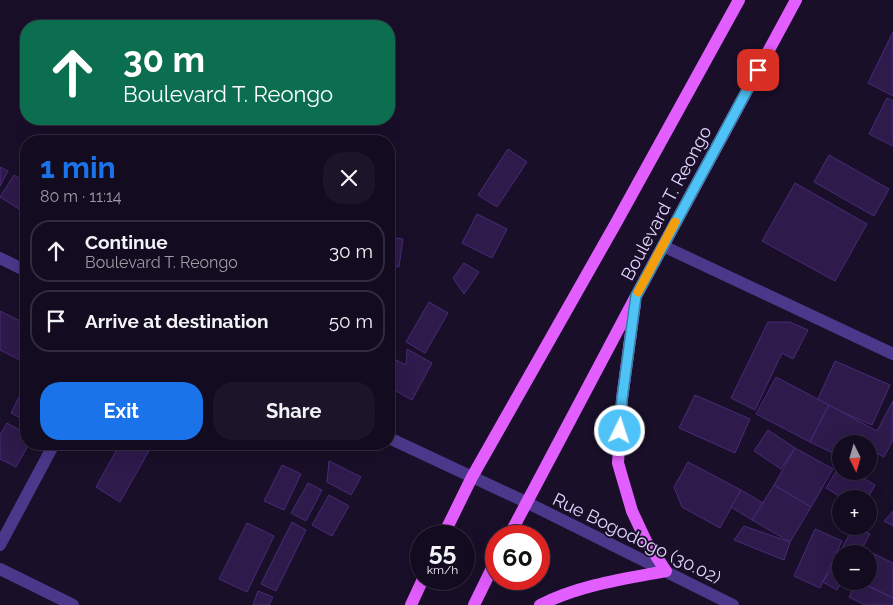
<!DOCTYPE html>
<meta charset="utf-8">
<style>
body{margin:0;font-family:Raleway,sans-serif;background:#1c1428;color:#f1f3f6;height:100vh;display:flex;flex-direction:column;font-size:19px;white-space:nowrap}
*{box-sizing:border-box;margin:0}
p{font-size:16px;color:#9d9ba4}
.icon{flex:none;width:28px;height:28px;fill:none;stroke:currentColor;stroke-width:2;stroke-linecap:round;stroke-linejoin:round}
.map{position:relative;flex:1;overflow:hidden}
.sheet{position:absolute;left:20px;top:135px;width:375px;height:315px;display:flex;flex-direction:column;background:#130b1f;border-radius:20px;box-shadow:0 5px 20px #0002,0 0 0 1px #322b3d}
.sheet>*{flex:none}
.guide{position:absolute;left:20px;top:20px;width:375px;height:105px;border-radius:20px;box-shadow:0 5px 20px #0002,0 0 0 1px #322b3d;background:#0b6e4f;color:#fff;overflow:hidden}
.needle{width:32px;rotate:175deg}
.fabs{position:absolute;left:832px;top:435px;display:grid;gap:10px}
.fabs a{display:grid;place-items:center;width:45px;height:45px;border-radius:50%;background:#130b1f;box-shadow:0 5px 20px #0002,0 0 0 1px #322b3d;font-size:25px}
.speed{position:absolute;left:410px;top:525px;display:flex;gap:10px;font-size:25px;font-weight:700;text-align:center}
.speed>*{display:grid;place-content:center;width:65px;height:65px;border-radius:50%;background:#130b1f;box-shadow:0 5px 20px #0002,0 0 0 1px #322b3d;line-height:1}
.speed small{font-size:12px;font-weight:400}
.speed .limit{border:8px solid #d22;background:#fff;color:#111}
.pin{position:absolute;display:grid;place-items:center;width:42px;height:42px;color:#fff;margin:-21px;border-radius:10px;box-shadow:0 2px 8px #0006}
.me{position:absolute;width:55px;margin:-28px;rotate:4deg;stroke-linejoin:round;filter:drop-shadow(0 0 4px #0008)}
.turn{display:flex;align-items:center;gap:18px;height:105px;padding:0 20px;font-size:22px}
.turn .icon{width:65px;height:65px;stroke-width:2.5}
.turn b{display:block;font-size:35px;line-height:42px}
.round{display:grid;place-items:center;flex:none;width:52px;height:52px;border-radius:20px;background:#1c1428}
.headline{display:flex;align-items:center;justify-content:space-between;height:85px;padding:0 20px}
h1{font-size:30px;font-weight:700;line-height:38px;color:#1a73e8}
.cta{display:flex;gap:10px;margin-top:auto;padding:10px 20px}
.cta a{flex:1;height:58px;border-radius:20px;background:#1a73e8;color:#fff;font-size:20px;font-weight:700;line-height:58px;text-align:center}
.cta a+a{background:#1c1428;color:#f1f3f6}
ul{padding:0;list-style:none}
li{display:flex;align-items:center;gap:15px;height:62px;margin:0 10px 8px;padding:0 10px;border:2px solid #322b3d;border-radius:20px}
li div{flex:1}
li b{display:block;font-size:19px}
li em{font-style:normal}
.map>svg:first-child{display:block}
.building{fill:#2e1a4b;stroke:#492b78}
.lines{fill:none;stroke-linecap:round;stroke-linejoin:round}
.minor{stroke:#4b388a;stroke-width:12}
.tertiary{stroke:#4b388a;stroke-width:12}
.primary{stroke:#e35eff;stroke-width:12}
.route-casing{stroke:#337fa1;stroke-width:12}
.route{stroke:#4fc3f7;stroke-width:9}
.slow{stroke:#f59e0b;stroke-width:9}
.labels{text-anchor:middle;dominant-baseline:central;stroke-width:4;stroke-linejoin:round;paint-order:stroke}
.street-label{font-size:18px;fill:#e3d7ff;stroke:#190f29}
</style>
<div class="map">
<svg width="893" height="605" viewBox="0 0 893 605">
<rect width="100%" height="100%" fill="#190f29"/>
<!-- building -->
<g class="building">
<polygon points="893,32 893,96 868,83"/>
<polygon points="887,98 893,101 893,146 869,134"/>
<polygon points="508,149 527,162 497,207 478,195"/>
<polygon points="829,155 889,189 874,216 814,182"/>
<polygon points="0,167 8,171 0,186"/>
<polygon points="14,175 26,183 26,204 22,211 0,197"/>
<polygon points="795,183 867,224 835,281 762,241"/>
<polygon points="477,214 507,229 492,258 462,243"/>
<polygon points="389,237 403,239 399,267 389,266"/>
<polygon points="464,263 479,272 464,294 453,278"/>
<polygon points="429,302 448,313 425,353 406,342"/>
<polygon points="0,311 26,324 26,347 20,360 0,350"/>
<polygon points="768,322 790,322 808,330 793,359 782,353 755,410 731,398"/>
<polygon points="407,349 432,363 412,400 389,387 389,375 396,360 406,365"/>
<polygon points="835,361 890,385 872,425 817,401"/>
<polygon points="776,377 829,405 810,442 756,414"/>
<polygon points="23,389 26,391 26,421 11,413"/>
<polygon points="695,395 750,419 735,453 679,428"/>
<polygon points="893,401 893,440 884,457 869,449 869,444 841,444 841,457 810,442 829,405 877,431"/>
<polygon points="7,423 26,434 26,444 29,444 16,467 0,459 0,435"/>
<polygon points="768,430 795,448 781,469 754,451"/>
<polygon points="120,444 141,444 150,449 120,502 96,487"/>
<polygon points="795,448 833,469 811,507 774,485"/>
<polygon points="329,461 361,477 351,495 327,482"/>
<polygon points="688,462 741,490 720,528 682,507 674,487"/>
<polygon points="282,465 301,474 284,510 264,501"/>
<polygon points="840,465 841,471 851,471 875,485 867,499 844,499 826,488"/>
<polygon points="308,483 322,490 306,521 291,513"/>
<polygon points="774,485 811,507 790,542 752,520"/>
<polygon points="741,490 763,503 752,520 731,507"/>
<polygon points="329,495 349,506 332,536 312,525"/>
<polygon points="893,511 893,526 884,521"/>
<polygon points="292,522 306,530 276,591 261,584"/>
<polygon points="247,523 274,536 247,592 219,579"/>
<polygon points="744,526 790,542 784,560 734,540"/>
<polygon points="854,526 870,534 859,554 849,554 841,550"/>
<polygon points="815,529 842,541 820,588 794,576"/>
<polygon points="872,553 893,563 893,598 859,581 869,581 869,558"/>
<polygon points="839,556 841,557 842,581 837,590 823,582"/>
<polygon points="857,581 893,598 893,605 865,605 849,597"/>
<polygon points="258,591 273,597 269,605 253,605"/>
</g>
<g class="lines">
<!-- minor -->
<g class="minor">
<polyline points="663,246 893,354"/>
<polyline points="0,545 54,444"/>
<polyline points="0,569 73,605"/>
</g>
<!-- tertiary -->
<g class="tertiary">
<polyline points="0,258 26,271"/>
<polyline points="389,438 526,502 733,605"/>
</g>
<!-- primary -->
<g class="primary">
<polyline points="443,536 472,477 616,223 739,0"/>
<polyline points="509,536 636,296 796,0"/>
<polyline points="411,605 423,579"/>
<polyline points="474,605 496,560"/>
<path d="M540,605C580,585 623,579 666,571L646,541L632,511L618,463L622,399L635,303"/>
</g>
</g>
<g class="lines">
<defs>
<polyline id="route" points="620,431 622,399 636,296 758,70"/>
</defs>
<!-- route casing -->
<use href="#route" class="route-casing"/>
<!-- route -->
<use href="#route" class="route"/>
<!-- slow -->
<polyline class="slow" points="638,292 675,222"/>
</g>
<g class="labels">
<!-- street labels -->
<g class="street-label">
<text transform="translate(666 203) rotate(-62)">Boulevard T. Reongo</text>
<text transform="translate(637 538) rotate(26)">Rue Bogodogo (30.02)</text>
</g>
</g>
</svg>
<div class="fabs">
<a><svg class="needle" viewBox="-14 -14 28 28"><path d="M0-13l5 13h-10z" fill="#e53935"/><path d="M0 13l5-13h-10z" fill="#9d9ba4"/></svg></a>
<a>+</a>
<a>−</a>
</div>
<div class="speed"><div>55<small>km/h</small></div><div class="limit">60</div></div>
<div class="pin" style="left:758px;top:70px;background:#d93025"><svg class="icon" aria-label="arrive" viewBox="0 0 24 24"><path d="M6 21V4h12l-3 4 3 4H6"/></svg></div>
<svg class="me" style="left:620px;top:431px" viewBox="-20 -20 40 40"><circle r="17" fill="#4fc3f7" stroke="#fff" stroke-width="3"/><path d="M0-11L8 9 0 5-8 9z" fill="#fff"/></svg>
<div class="guide">
<div class="turn"><svg class="icon" aria-label="ahead" viewBox="0 0 24 24"><path d="M12 20V5M6 11l6-6 6 6"/></svg><div><b>30 m</b>Boulevard T. Reongo</div></div>
</div>
<section class="sheet">
<div class="headline"><div><h1>1 min</h1><p>80 m · 11:14</p></div><a class="round"><svg class="icon" aria-label="close" viewBox="0 0 24 24"><path d="M6 6l12 12M18 6L6 18"/></svg></a></div>
<ul>
<li><svg class="icon" aria-label="ahead" viewBox="0 0 24 24"><path d="M12 20V5M6 11l6-6 6 6"/></svg><div><b>Continue</b><p>Boulevard T. Reongo</p></div><em>30 m</em></li>
<li><svg class="icon" aria-label="arrive" viewBox="0 0 24 24"><path d="M6 21V4h12l-3 4 3 4H6"/></svg><div><b>Arrive at destination</b></div><em>50 m</em></li>
</ul>
<div class="cta"><a>Exit</a><a>Share</a></div>
</section>
</div>
